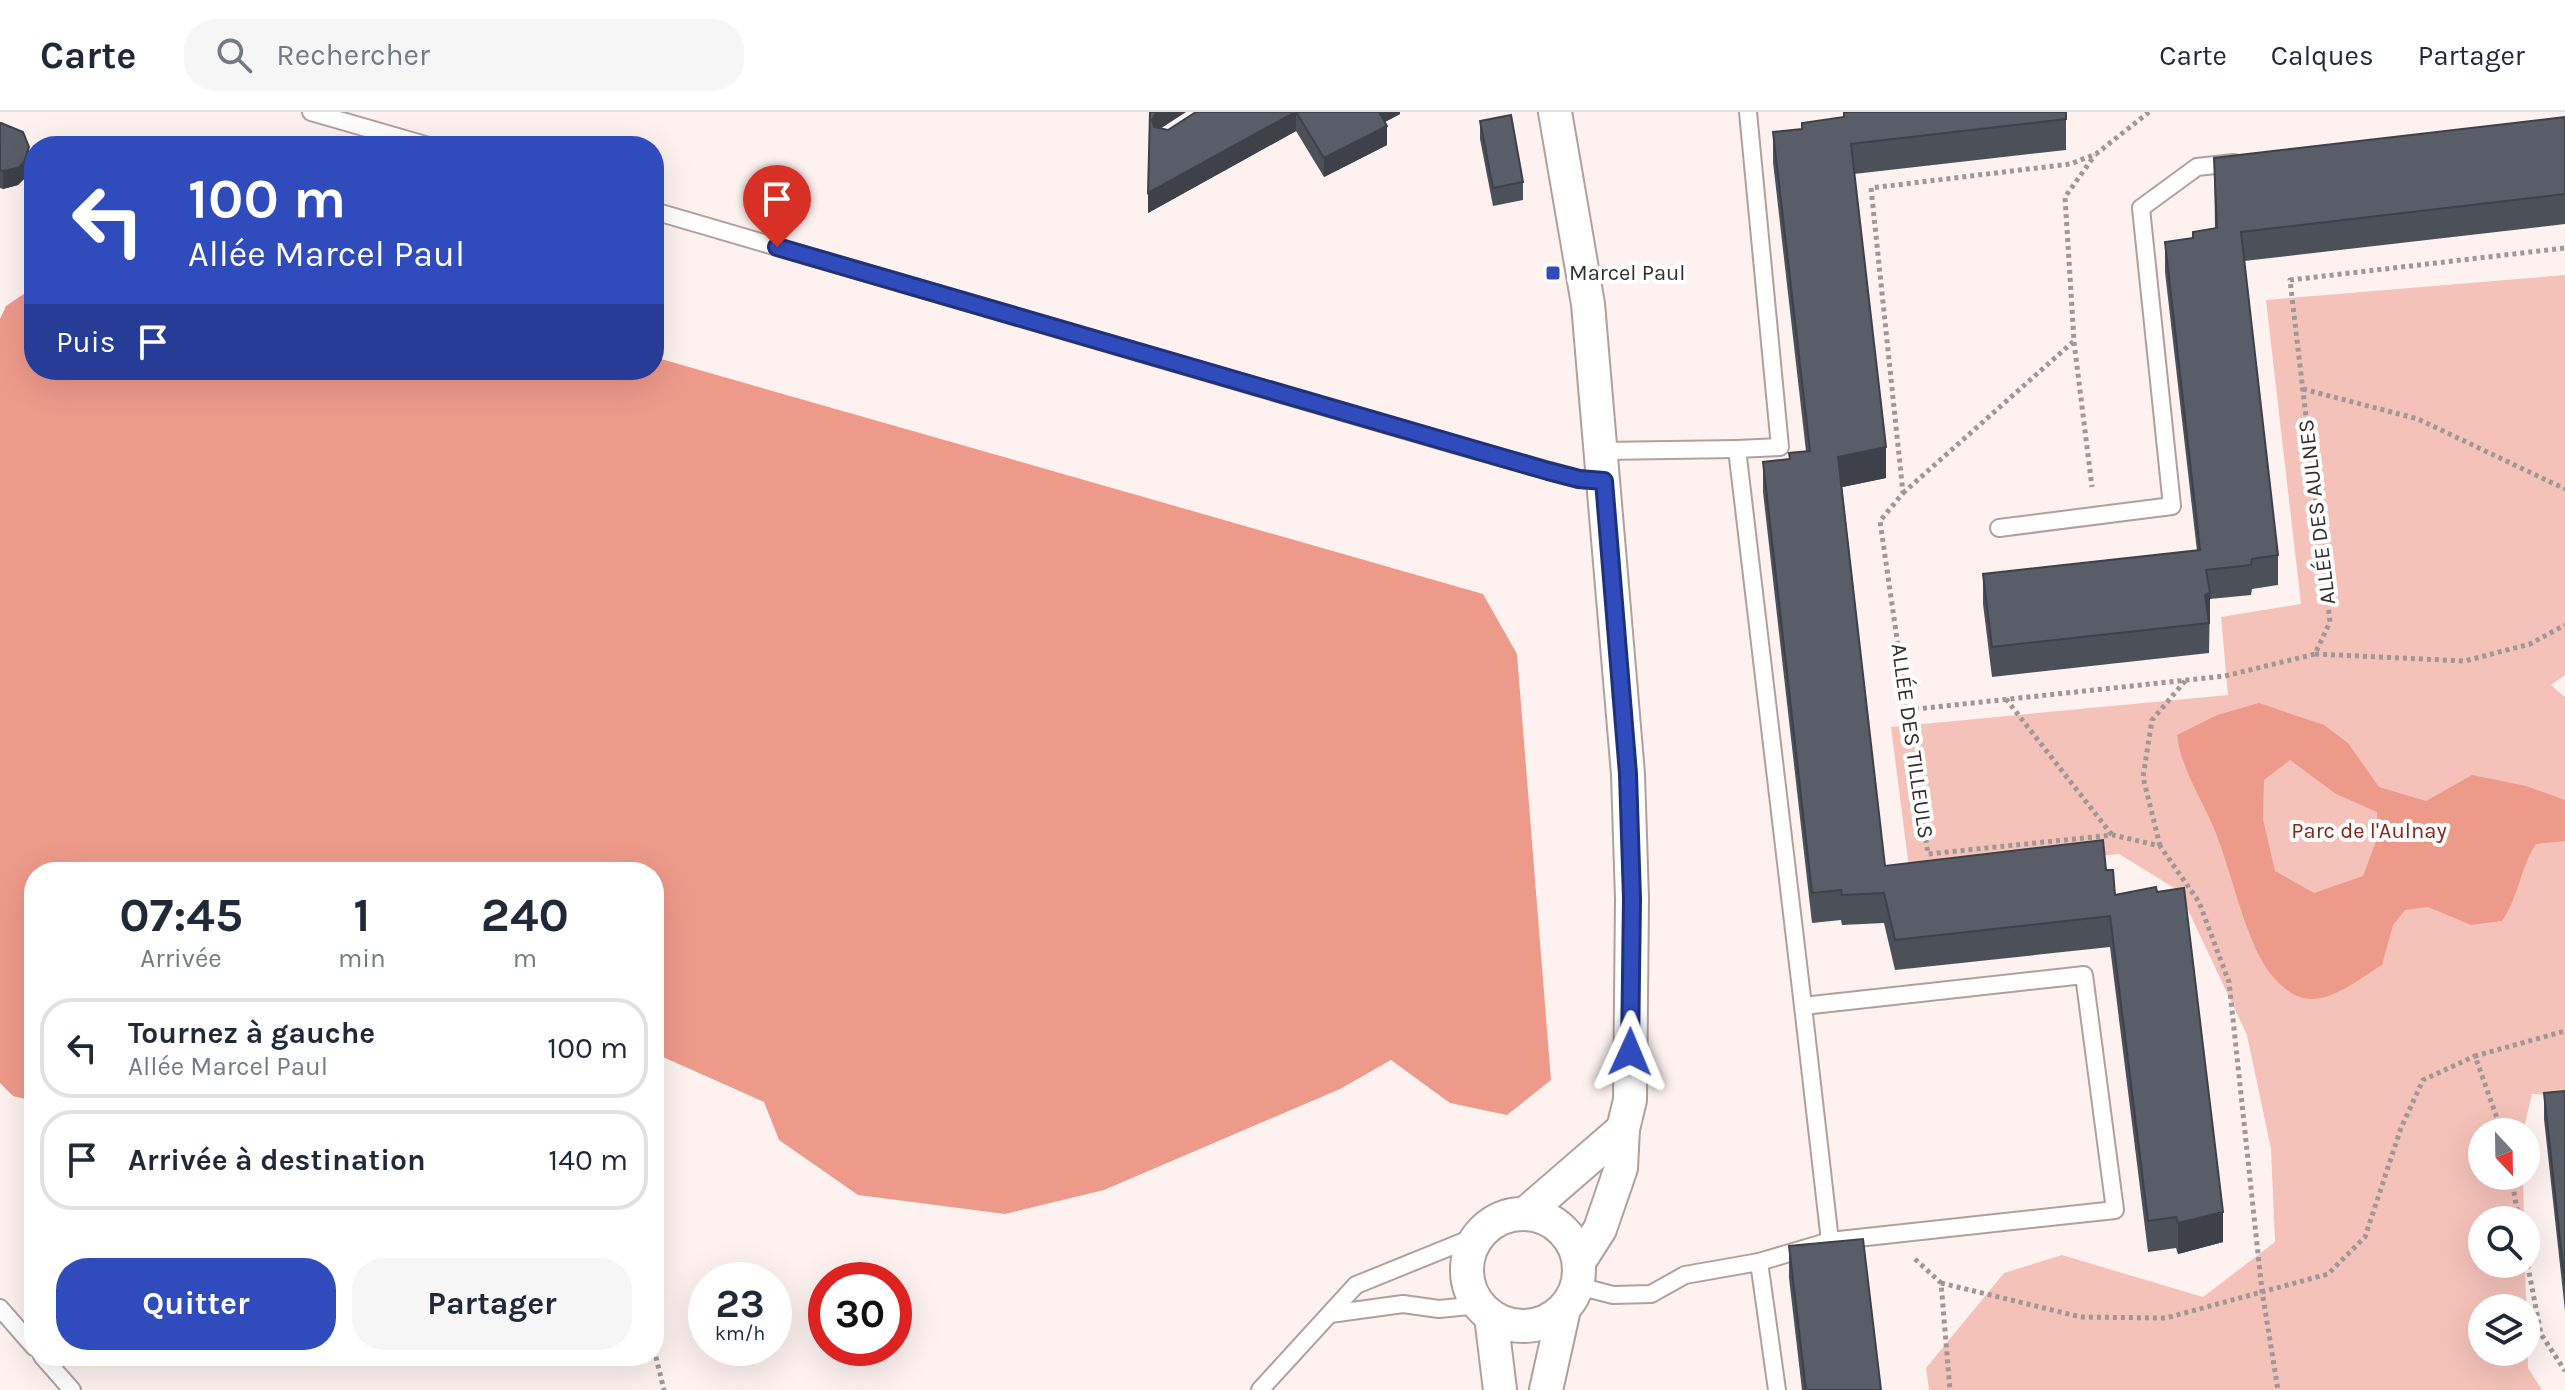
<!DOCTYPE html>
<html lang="fr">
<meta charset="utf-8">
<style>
body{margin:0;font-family:Karla,sans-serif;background:#f6f6f7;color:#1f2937;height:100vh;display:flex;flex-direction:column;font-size:30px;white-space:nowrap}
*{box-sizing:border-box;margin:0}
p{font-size:26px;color:#747a83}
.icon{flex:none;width:44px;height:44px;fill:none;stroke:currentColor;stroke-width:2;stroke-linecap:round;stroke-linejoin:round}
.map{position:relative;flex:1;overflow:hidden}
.sheet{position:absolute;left:24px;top:750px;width:640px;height:504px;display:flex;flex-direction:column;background:#fff;border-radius:32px;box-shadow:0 8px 32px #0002}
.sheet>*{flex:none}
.guide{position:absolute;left:24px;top:24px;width:640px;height:244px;border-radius:32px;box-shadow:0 8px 32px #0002;background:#304cbc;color:#fff;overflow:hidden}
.needle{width:52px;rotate:158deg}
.buttons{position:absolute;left:2468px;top:1006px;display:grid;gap:16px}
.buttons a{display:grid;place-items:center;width:72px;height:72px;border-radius:50%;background:#fff;box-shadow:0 8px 32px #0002;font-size:40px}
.speed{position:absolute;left:688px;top:1150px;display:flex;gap:16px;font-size:40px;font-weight:700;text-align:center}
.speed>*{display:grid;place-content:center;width:104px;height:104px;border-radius:50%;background:#fff;box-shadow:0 8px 32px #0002;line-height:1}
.speed small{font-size:20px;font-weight:400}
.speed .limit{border:12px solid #d22;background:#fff;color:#111}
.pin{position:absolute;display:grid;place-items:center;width:68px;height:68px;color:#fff;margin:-82px -34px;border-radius:50% 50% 50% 0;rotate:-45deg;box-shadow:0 0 8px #0007}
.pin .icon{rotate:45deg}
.me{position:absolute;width:88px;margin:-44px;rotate:1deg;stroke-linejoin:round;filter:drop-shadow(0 0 6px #0008)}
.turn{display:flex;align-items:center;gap:28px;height:168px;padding:0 32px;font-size:36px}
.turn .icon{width:104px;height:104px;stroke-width:2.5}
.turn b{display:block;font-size:56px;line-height:68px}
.then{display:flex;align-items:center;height:76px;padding:0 32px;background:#0003;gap:16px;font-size:30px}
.eta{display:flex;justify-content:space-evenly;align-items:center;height:136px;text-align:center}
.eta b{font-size:48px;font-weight:700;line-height:56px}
.cta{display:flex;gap:16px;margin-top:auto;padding:16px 32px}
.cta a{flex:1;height:92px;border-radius:32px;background:#304cbc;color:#fff;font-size:32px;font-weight:700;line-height:92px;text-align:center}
.cta a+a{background:#f6f6f7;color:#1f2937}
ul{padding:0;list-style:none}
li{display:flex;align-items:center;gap:24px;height:100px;margin:0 16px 12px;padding:0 16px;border:4px solid #e0e1e3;border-radius:32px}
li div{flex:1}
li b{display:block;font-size:30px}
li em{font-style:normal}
header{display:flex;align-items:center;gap:48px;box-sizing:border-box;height:112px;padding:0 40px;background:#fff;border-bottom:2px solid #e0e1e3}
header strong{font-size:38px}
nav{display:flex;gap:44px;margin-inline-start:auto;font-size:28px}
.search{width:560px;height:72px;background:#f6f6f7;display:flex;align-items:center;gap:20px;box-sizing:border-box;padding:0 28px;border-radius:32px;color:#747a83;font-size:30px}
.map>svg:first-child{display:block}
.green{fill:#f5c2b9;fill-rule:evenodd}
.water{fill:#ee9a8b;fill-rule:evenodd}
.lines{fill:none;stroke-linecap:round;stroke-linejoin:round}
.lane-casing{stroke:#b0a09d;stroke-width:20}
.street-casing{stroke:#b0a09d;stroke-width:36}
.path{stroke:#a09896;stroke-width:5;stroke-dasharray:4 4;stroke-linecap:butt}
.lane{stroke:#fff;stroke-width:16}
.street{stroke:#fff;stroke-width:32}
.wall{fill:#4c5059}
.shaded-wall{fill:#3e4149}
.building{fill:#585d68;stroke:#3e4149;stroke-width:2}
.route-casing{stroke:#1f317a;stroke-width:20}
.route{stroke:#304cbc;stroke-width:14}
.poi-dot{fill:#304cbc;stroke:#fff;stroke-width:3}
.labels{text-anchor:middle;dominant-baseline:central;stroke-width:8;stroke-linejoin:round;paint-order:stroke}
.poi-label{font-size:22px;fill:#332d2b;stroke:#fff;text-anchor:start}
.street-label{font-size:22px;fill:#332d2b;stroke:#fff}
.park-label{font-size:22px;fill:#852518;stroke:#fff}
</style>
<header>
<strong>Carte</strong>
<div class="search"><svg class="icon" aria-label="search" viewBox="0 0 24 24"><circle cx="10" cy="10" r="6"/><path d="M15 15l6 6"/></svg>Rechercher</div>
<nav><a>Carte</a><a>Calques</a><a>Partager</a></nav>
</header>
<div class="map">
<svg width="2565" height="1278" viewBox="0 0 2565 1278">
<rect width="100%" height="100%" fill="#fdf2f0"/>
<!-- green -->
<path class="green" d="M2565,163V563L2551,573L2565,585V984L2532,982L2523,1020H2482V1064H2523L2524,1108H2482V1152H2525L2528,1256L2542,1278H1929L1926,1256L2004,1161L2062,1143L2203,1185L2275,1130L2271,1037L2247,923L2179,779L2119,742L1910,764L1891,615L2228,583L2221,505L2301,492L2266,188ZM2482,1196H2526V1240H2482Z"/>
<!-- water -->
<g class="water">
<polygon points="34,175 34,258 654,258 654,245 1483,482 1517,542 1551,968 1507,1003 1450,991 1391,948 1340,977 1104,1078 1005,1102 858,1083 779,1028 764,990 654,941 654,760 34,760 34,989 13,984 0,971 0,207 6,194"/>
<path d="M2259,591L2324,613L2348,631L2379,675L2426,689L2472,663L2526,674L2565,688V729L2536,732C2520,756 2519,785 2502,809L2471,813L2428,795L2405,798L2393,813L2382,853C2362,865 2335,888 2310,887C2293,887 2276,870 2267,857C2244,823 2231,758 2215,719C2202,687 2181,657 2177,623L2217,603ZM2290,648L2336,682L2377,700L2378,724L2363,764L2314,781L2275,759L2263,707L2264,668Z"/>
</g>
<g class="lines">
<defs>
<g id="lane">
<polyline points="311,0 429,34"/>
<polyline points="1748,0 1780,335 1737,337 1803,894"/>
<polyline points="654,99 1456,333 1579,367 1604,369"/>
<polyline points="1602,339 1737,337"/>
<polyline points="1999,416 2172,394 2141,96 2197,55 2234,51"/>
<polyline points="1759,1150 1777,1278"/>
<polyline points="1578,1174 1613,1183 1651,1182 1685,1163 1759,1150 1830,1129 2115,1098 2084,863 1803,894 1830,1129"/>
<polyline points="0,1196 34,1235"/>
<polyline points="1330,1202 1403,1192 1439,1197 1479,1193"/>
<polyline points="42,1244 72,1278"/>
<polyline points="1260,1278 1356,1173 1477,1124"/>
</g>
<g id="street">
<polyline points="1555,0 1588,192 1628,662 1632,787 1630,988 1623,1017 1621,1056 1600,1117 1579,1150"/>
<polyline points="1526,1101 1623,1017"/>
<circle cx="1523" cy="1158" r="56"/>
<polyline points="1491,1204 1500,1278"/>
<polyline points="1546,1278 1564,1197"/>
</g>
</defs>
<!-- lane casing -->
<use href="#lane" class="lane-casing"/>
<!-- street casing -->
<use href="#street" class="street-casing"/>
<!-- path -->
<g class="path">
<polyline points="2149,0 2096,42 2070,52 1871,76 1903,381 1880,409 1928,742 2113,723 2160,734 2199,790 2229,870 2262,1179 2278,1278"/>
<polyline points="2074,230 2092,375"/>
<polyline points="2303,277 2418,307 2565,377"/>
<polyline points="1903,381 2074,229 2065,85 2095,43"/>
<polyline points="2315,542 2465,549 2530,532 2565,513"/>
<polyline points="2006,587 2112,723"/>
<polyline points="1907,598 2225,564 2315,542 2330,510 2290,168 2565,136"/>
<polyline points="2160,734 2143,665 2152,608 2185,569"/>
<polyline points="2502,1020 2475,944 2565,919"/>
<polyline points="2511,1064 2519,1108"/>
<polyline points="2526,1145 2541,1222 2565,1259"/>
<polyline points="1915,1147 1941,1171 1950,1278"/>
<polyline points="1941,1171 2081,1205 2166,1206 2328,1162 2365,1125 2401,1016 2423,968 2475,944"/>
<polyline points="654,1237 664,1278"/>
</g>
<!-- lane -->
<use href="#lane" class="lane"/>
<!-- street -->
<use href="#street" class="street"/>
</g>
<!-- wall -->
<g class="wall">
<polygon points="1196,0 1400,0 1400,2 1385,10 1387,33 1324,65 1296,19 1148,101 1160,17 1168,18"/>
<polygon points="1843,0 2066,0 2066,38 1854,62 1886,366 1842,375 1885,754 2106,758 2223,1130 2178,1142 2176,1136 2148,1140 2110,835 1895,858 1884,811 1842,813 1841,808 1812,811 1763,380 1763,350 1789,347 1789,341 1806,339 1773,50 1773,20 1802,17 1843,6"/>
<polygon points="2565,5 2565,112 2244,149 2278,443 2278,473 2252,477 2251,483 2210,487 2209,541 1992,565 1983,492 1983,462 2197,439 2165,160 2165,130 2193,127 2215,117 2214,46"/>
<polygon points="1480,9 1523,70 1523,88 1493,94 1480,27"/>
<polygon points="0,12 29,52 24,67 18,73 3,77 0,76"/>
<polygon points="2565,979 2565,1199 2544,1007 2544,981"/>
<polygon points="1789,1134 1881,1278 1802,1278 1789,1166"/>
</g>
<!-- shaded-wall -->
<g class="shaded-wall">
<polygon points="1157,0 1186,0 1157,19 1152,28 1152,8"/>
<polygon points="1295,0 1296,0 1296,19 1148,101 1148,81"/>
<polygon points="1377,0 1400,0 1400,2 1377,14"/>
<polygon points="1387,14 1387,33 1324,65 1324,46"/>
<polygon points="29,35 29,52 24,67 18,73 3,77 3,59"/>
<polygon points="1886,335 1886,366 1838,376 1838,345"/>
<polygon points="2210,481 2210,511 2209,512 2205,483"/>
<polygon points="2223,1100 2223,1130 2178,1142 2178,1111"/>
</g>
<!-- building -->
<g class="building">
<polygon points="1150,0 1157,0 1152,8 1154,15 1168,18 1196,0 1295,0 1148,81"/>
<polygon points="1296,0 1379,0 1387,14 1324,46"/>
<polygon points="1844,0 2066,0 2066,7 1851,32 1886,335 1838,345 1885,754 2103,728 2106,758 2113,758 2115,783 2156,775 2157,780 2184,776 2223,1100 2178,1111 2176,1105 2148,1109 2110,804 1895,828 1884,781 1842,783 1841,778 1812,781 1763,350 1790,347 1789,341 1810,339 1773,20 1802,17 1802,11 1844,5"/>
<polygon points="1511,3 1523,70 1493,76 1480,9"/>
<polygon points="2565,5 2565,82 2241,120 2278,443 2252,447 2251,453 2206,458 2210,481 2205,483 2209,511 1992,535 1983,462 2200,438 2165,130 2193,126 2193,120 2217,116 2214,46"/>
<polygon points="1,11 23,20 29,35 24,50 18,56 3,59 0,58 0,12"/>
<polygon points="2565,979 2565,1173 2544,981"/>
<polygon points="1863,1127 1881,1278 1806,1278 1789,1134"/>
</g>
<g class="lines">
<defs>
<polyline id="route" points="777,135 1548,359 1579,367 1604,369 1628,662 1632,787 1630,940"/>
</defs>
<!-- route casing -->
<use href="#route" class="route-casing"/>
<!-- route -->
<use href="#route" class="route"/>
</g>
<!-- markers -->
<rect class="poi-dot" x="1545" y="153" width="16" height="16" rx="4"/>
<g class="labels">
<!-- poi labels -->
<g class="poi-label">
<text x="1569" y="161">Marcel Paul</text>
</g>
<!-- street labels -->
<g class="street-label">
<text transform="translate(2317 400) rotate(-97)">ALLÉE DES AULNES</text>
<text transform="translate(1912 629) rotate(82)">ALLÉE DES TILLEULS</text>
</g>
<!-- park labels -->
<g class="park-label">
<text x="2369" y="719">Parc de l'Aulnay</text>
</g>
</g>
</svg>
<div class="buttons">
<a><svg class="needle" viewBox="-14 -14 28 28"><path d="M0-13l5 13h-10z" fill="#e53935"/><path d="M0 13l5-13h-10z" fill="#747a83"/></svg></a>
<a><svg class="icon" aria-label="search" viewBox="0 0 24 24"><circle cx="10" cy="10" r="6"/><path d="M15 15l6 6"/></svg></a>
<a><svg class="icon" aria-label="layers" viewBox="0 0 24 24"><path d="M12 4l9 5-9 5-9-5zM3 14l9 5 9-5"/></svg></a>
</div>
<div class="speed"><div>23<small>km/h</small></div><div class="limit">30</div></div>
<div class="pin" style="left:777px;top:135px;background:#d93025"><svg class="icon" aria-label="arrive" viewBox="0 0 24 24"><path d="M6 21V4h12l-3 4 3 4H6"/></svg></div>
<svg class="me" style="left:1630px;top:940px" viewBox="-20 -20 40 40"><path d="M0-17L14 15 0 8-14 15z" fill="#304cbc" stroke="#fff" stroke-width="4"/></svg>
<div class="guide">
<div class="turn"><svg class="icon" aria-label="left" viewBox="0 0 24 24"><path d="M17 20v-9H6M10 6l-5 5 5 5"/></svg><div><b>100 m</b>Allée Marcel Paul</div></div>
<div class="then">Puis<svg class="icon" aria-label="arrive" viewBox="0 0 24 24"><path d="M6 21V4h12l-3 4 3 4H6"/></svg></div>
</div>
<section class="sheet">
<div class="eta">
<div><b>07:45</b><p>Arrivée</p></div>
<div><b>1</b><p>min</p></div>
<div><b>240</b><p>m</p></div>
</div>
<ul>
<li><svg class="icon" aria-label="left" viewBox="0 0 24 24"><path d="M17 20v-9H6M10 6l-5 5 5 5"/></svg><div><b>Tournez à gauche</b><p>Allée Marcel Paul</p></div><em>100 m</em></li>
<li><svg class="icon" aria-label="arrive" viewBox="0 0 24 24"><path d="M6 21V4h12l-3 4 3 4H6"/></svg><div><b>Arrivée à destination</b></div><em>140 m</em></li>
</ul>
<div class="cta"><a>Quitter</a><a>Partager</a></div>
</section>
</div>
